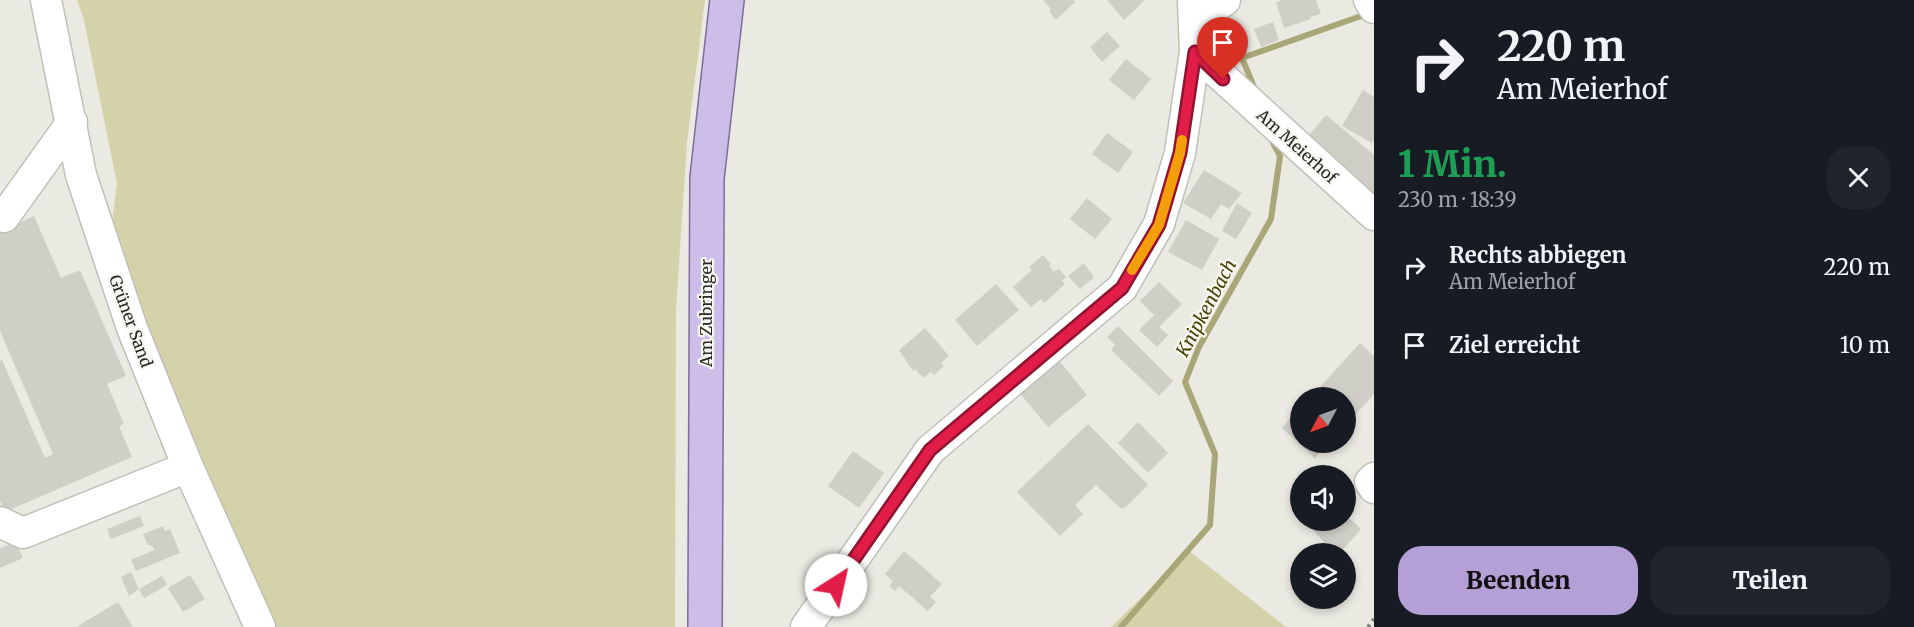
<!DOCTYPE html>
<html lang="de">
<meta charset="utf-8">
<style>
body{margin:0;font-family:Merriweather,serif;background:#20242c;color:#f1f3f6;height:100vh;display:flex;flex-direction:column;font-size:22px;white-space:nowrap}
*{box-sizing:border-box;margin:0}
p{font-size:20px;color:#9ea1a6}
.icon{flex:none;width:33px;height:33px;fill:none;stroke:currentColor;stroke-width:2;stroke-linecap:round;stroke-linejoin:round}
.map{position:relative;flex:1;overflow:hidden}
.drawer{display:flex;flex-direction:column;background:#171b24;width:540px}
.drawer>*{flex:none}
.guide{background:#171b24;color:#f1f3f6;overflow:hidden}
.needle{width:39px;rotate:229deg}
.buttons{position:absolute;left:1290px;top:387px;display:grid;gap:12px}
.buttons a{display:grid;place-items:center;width:66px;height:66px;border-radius:50%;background:#171b24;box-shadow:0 3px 9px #0003;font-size:30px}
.pin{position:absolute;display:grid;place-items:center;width:51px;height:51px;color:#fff;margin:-62px -26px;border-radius:50% 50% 50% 0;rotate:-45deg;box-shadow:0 0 6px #0007}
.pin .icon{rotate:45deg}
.me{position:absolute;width:66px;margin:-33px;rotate:35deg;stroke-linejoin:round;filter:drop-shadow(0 0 4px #0008)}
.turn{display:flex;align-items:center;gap:21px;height:126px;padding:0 24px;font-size:27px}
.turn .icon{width:78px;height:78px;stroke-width:2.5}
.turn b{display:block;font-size:42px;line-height:51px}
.round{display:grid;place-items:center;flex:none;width:63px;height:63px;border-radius:24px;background:#20242c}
.headline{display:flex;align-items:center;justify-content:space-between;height:102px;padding:0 24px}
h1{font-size:36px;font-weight:800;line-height:45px;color:#1e9e55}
.action{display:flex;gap:12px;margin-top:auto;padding:12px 24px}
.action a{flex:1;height:69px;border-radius:24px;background:#b59fd7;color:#111;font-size:24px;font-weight:800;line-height:69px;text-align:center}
.action a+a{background:#20242c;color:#f1f3f6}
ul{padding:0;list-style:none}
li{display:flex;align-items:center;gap:18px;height:78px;padding:0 24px}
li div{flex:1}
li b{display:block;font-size:22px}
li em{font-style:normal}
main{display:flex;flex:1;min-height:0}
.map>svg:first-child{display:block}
.green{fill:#d4d2a9}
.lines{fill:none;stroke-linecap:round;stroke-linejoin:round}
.stream{stroke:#a9a678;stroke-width:6}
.building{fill:#cfcec7}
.minor-casing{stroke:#c0c0b9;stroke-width:33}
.major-casing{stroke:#7c6d9b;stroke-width:36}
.path{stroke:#82827c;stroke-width:4;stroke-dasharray:3 4.5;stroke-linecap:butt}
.minor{stroke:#fff;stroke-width:30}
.major{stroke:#ccbee9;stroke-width:33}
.route-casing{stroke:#92132f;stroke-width:15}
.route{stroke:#e11d48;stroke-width:10}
.slow{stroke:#f59e0b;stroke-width:10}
.labels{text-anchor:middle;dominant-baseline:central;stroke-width:4.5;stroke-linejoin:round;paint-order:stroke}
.street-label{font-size:16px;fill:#272724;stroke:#f7f7ef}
.water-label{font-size:18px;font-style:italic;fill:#454105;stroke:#f7f7ef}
</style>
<main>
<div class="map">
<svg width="1374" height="627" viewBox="0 0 1374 627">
<rect width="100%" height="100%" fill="#eaeae2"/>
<!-- green -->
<g class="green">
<polygon points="77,0 705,0 687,143 676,309 675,627 272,627 243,563 200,452 162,369 115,240 113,215 117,184 84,20"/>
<polygon points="1189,551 1286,627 1111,627"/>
</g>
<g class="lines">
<!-- stream -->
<g class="stream">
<polyline points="1256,92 1242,58 1361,16 1368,17"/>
<polyline points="1121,627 1210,525 1215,454 1185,382 1199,347 1271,219 1280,156 1270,137"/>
</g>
</g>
<!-- building -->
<g class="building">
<polygon points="1043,0 1073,0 1075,2 1056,20 1049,11 1051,9"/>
<polygon points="1107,0 1143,0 1144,1 1124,20"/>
<polygon points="1282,0 1316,0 1321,14 1310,17 1311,19 1284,28 1276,2"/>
<polygon points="1273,22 1279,40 1261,47 1254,29"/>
<polygon points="1107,32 1120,46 1102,62 1090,47"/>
<polygon points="1126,59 1151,79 1134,100 1109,80"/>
<polygon points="1363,90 1374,97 1374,140 1372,143 1342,126"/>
<polygon points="1326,115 1374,155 1374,204 1303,142"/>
<polygon points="1107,133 1133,152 1118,173 1092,154"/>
<polygon points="1204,170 1242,193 1229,209 1221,204 1211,219 1183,203"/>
<polygon points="1087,198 1112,219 1095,239 1070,219"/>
<polygon points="1237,203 1252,213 1236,239 1222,231"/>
<polygon points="11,215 21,222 34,216 61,278 80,270 126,376 107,384 124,424 119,426 132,457 5,512 0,501 0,361 2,360 45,458 53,454 0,331 0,229"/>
<polygon points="1186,220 1219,239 1202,270 1168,252"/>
<polygon points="1043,255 1051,264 1049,266 1054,272 1059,269 1066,277 1062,281 1065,284 1044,303 1041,299 1031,307 1013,287 1032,270 1029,267"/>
<polygon points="1084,263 1094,277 1080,289 1068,276"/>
<polygon points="1159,282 1182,304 1159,327 1168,335 1157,347 1139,330 1154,315 1140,301"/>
<polygon points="996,284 1019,310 977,346 955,320"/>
<polygon points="1118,326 1173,381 1159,396 1111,350 1115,345 1107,337"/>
<polygon points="925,328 949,356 941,363 944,366 934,375 931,372 923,378 915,369 913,371 899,350"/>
<polygon points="1360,343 1374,356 1374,394 1346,425 1346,398 1310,398"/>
<polygon points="1058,359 1087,395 1048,427 1018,391"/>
<polygon points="1300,407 1300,442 1330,442 1315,458 1282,428"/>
<polygon points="1138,422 1168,453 1148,473 1118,443"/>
<polygon points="1088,424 1148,485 1125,508 1120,508 1096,485 1075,505 1083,514 1060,536 1017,492"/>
<polygon points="853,451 884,473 859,508 828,486"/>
<polygon points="1346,504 1354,512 1349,518 1361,529 1339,554 1328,544 1327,545 1303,520 1346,520"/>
<polygon points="140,516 144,526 111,539 107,529"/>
<polygon points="163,526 165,531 170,529 180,553 136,571 131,560 154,550 152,546 148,545 143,534"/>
<polygon points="16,542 23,558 0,568 0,548"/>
<polygon points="904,551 942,584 930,597 936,602 928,611 899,586 895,591 889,586 893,581 885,574"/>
<polygon points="131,572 139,589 129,596 121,577"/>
<polygon points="190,575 205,599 183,612 168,588"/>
<polygon points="162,576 167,585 144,598 139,589"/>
<polygon points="118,602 133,627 77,627 86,621"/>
</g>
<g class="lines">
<defs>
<g id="minor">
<polyline points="46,0 81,175 132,328 188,467 260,627"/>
<polyline points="1369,0 1374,8"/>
<polyline points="1195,23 1225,0"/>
<polyline points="1195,52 1374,215"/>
<polyline points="4,217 72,122"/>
<polyline points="1374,478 1370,482 1374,488"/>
<polyline points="0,522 23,533 188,467"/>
<polyline points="806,627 930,450 1122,288 1159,224 1180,153 1195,52 1193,0"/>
</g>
<polyline id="major" points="705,627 707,178 727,0"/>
</defs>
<!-- minor casing -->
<use href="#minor" class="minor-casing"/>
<!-- major casing -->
<use href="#major" class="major-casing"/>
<!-- path -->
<polyline class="path" points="1368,627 1374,619"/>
<!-- minor -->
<use href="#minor" class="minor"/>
<!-- major -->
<use href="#major" class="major"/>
</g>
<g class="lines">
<defs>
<polyline id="route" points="836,585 930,450 1122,288 1159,225 1180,153 1195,52 1223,79"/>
</defs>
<!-- route casing -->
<use href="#route" class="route-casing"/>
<!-- route -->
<use href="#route" class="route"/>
<!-- slow -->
<polyline class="slow" points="1132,270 1159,225 1180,153 1182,140"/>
</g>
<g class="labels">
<!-- street labels -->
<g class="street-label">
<text transform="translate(1297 146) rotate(42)">Am Meierhof</text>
<text transform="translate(706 313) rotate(-90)">Am Zubringer</text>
<text transform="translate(131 321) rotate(70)">Grüner Sand</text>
</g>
<!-- water labels -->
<g class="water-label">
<text transform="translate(1206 308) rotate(-62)">Knipkenbach</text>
</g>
</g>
</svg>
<div class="buttons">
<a><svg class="needle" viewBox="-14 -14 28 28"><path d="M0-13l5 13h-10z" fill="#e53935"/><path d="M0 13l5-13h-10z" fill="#9ea1a6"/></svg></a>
<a><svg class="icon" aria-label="sound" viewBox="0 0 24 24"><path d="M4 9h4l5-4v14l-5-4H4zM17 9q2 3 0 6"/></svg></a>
<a><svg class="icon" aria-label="layers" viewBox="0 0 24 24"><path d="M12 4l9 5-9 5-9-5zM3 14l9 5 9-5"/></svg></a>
</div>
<div class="pin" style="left:1223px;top:79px;background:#d93025"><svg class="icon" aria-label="arrive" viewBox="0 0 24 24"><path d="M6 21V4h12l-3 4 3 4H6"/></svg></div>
<svg class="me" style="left:836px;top:585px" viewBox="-20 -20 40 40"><circle r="19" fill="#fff"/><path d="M0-13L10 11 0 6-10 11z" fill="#e11d48"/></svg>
</div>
<section class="drawer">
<div class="guide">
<div class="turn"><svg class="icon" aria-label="right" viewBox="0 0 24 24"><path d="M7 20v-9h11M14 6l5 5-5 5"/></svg><div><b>220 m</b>Am Meierhof</div></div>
</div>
<div class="headline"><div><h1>1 Min.</h1><p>230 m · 18:39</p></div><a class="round"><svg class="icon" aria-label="close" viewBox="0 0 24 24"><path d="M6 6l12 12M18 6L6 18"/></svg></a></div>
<ul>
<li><svg class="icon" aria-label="right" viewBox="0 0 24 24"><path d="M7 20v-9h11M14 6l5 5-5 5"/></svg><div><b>Rechts abbiegen</b><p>Am Meierhof</p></div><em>220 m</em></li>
<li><svg class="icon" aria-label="arrive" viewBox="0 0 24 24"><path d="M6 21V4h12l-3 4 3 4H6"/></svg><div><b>Ziel erreicht</b></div><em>10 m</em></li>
</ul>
<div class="action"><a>Beenden</a><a>Teilen</a></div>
</section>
</main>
